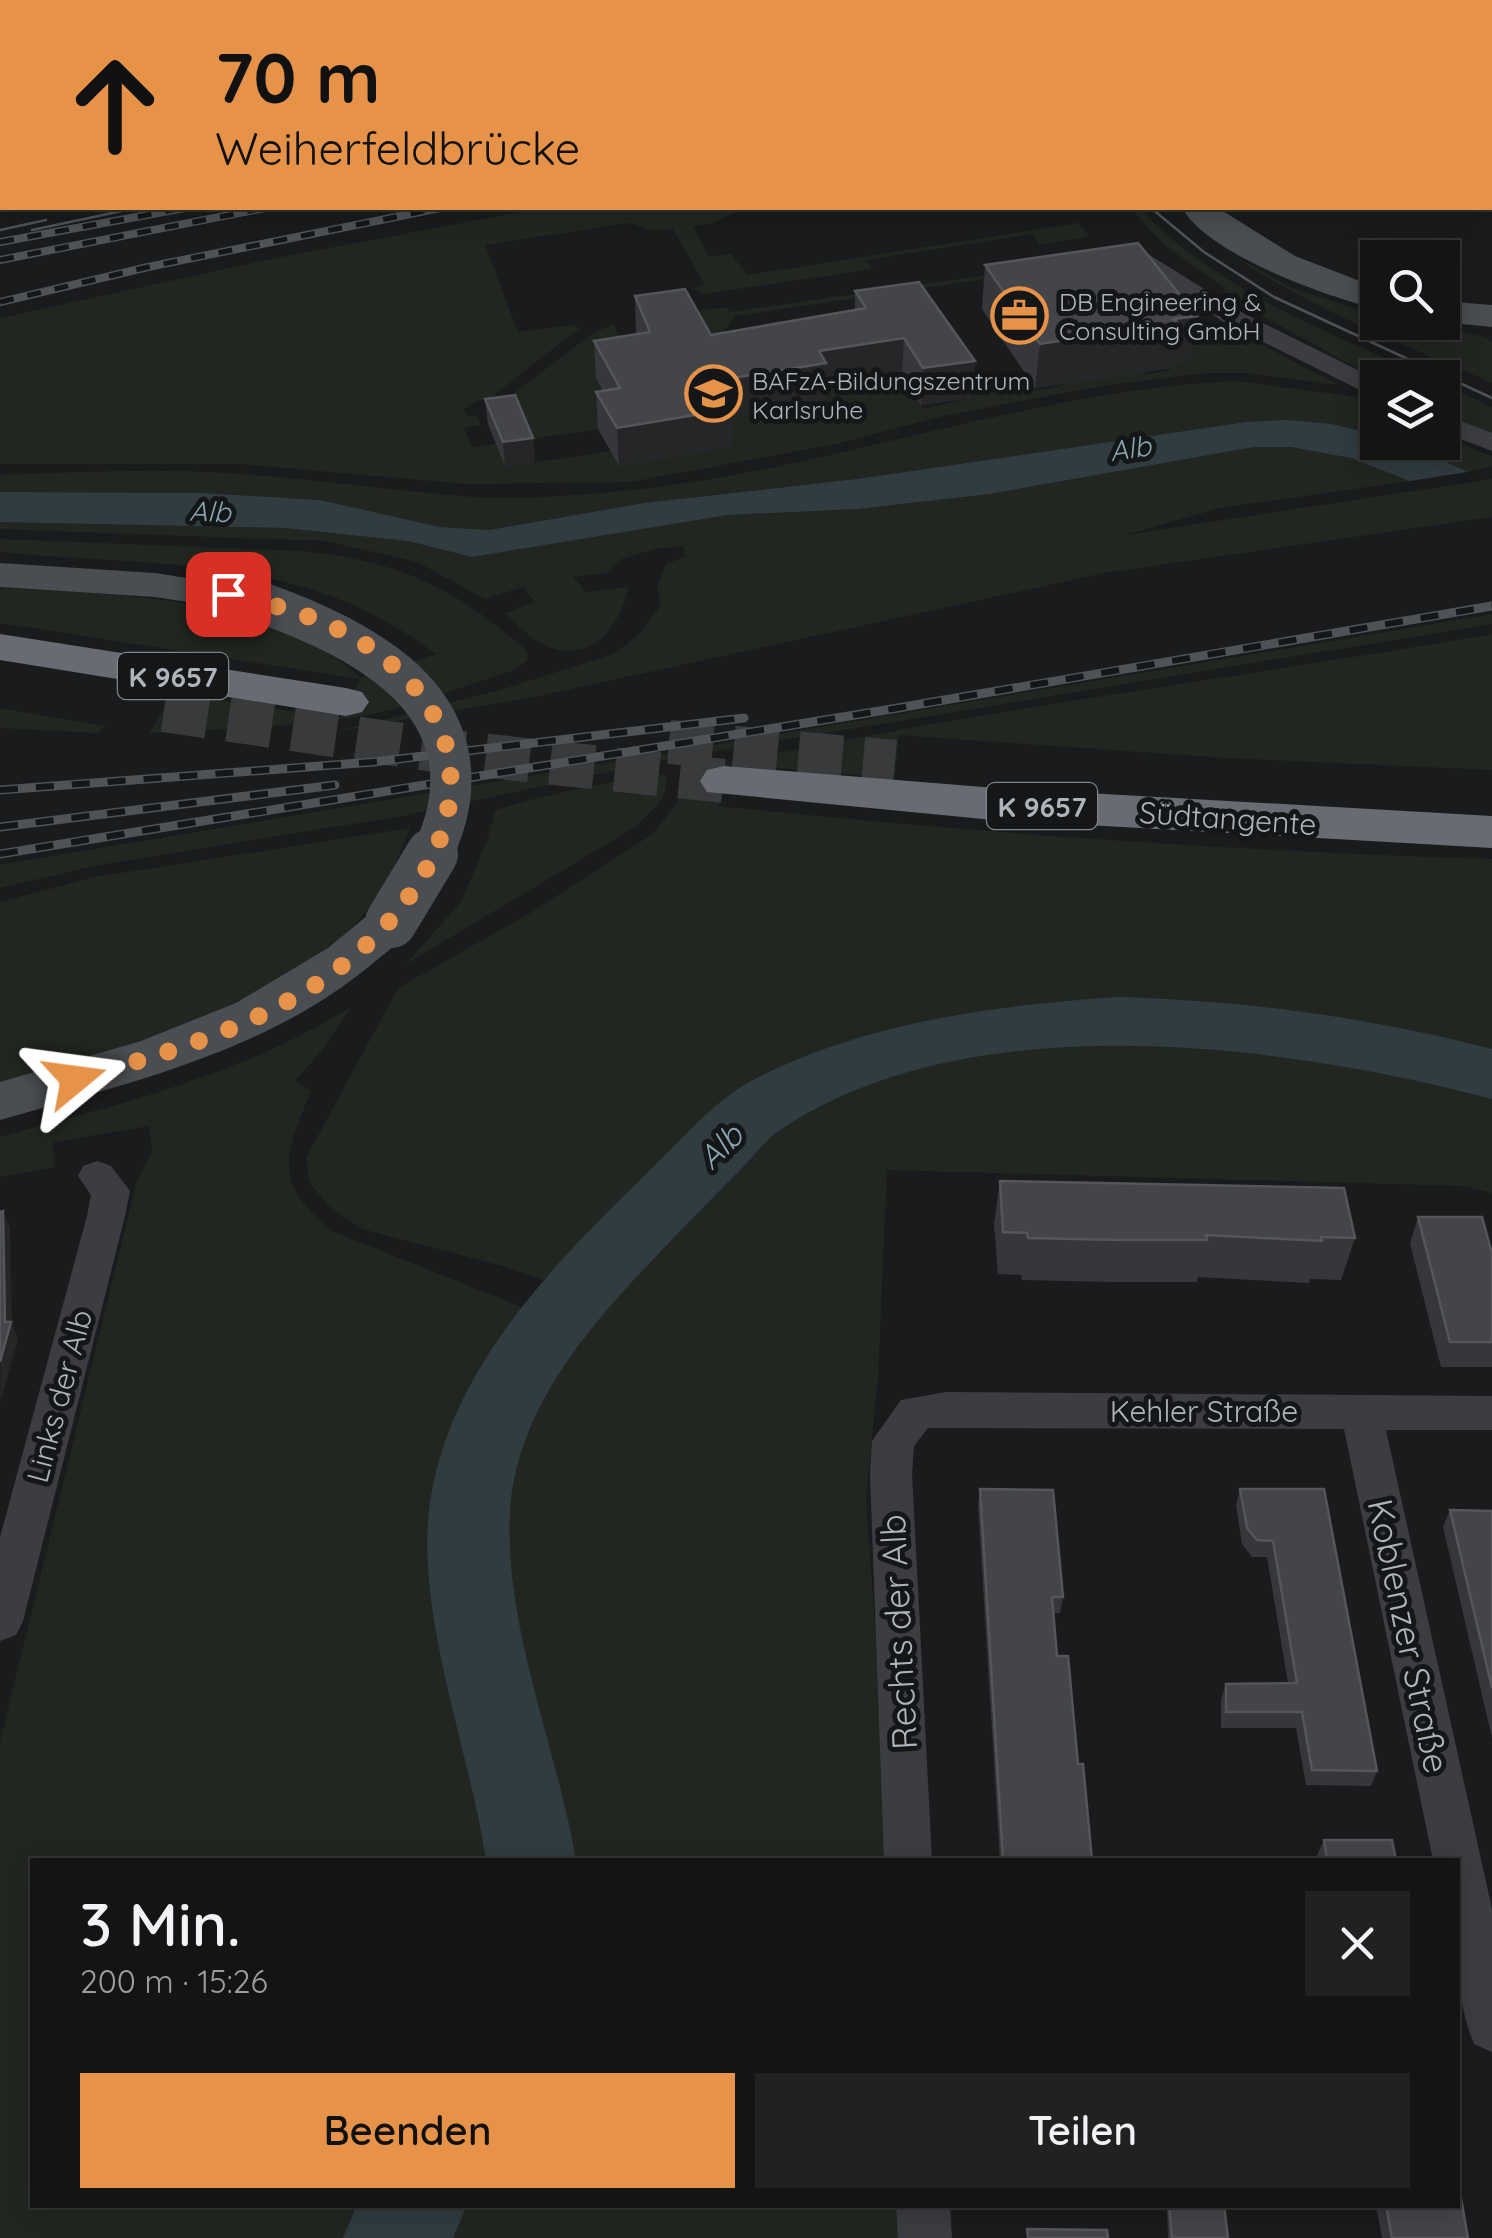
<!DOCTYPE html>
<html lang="de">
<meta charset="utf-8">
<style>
body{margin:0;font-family:Quicksand,sans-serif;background:#212122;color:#f1f3f6;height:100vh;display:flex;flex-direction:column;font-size:38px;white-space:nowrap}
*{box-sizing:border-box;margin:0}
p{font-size:32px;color:#9d9ea0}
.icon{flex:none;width:55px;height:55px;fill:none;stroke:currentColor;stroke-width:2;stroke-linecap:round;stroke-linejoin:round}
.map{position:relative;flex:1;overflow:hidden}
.drawer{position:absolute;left:30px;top:1858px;width:1430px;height:350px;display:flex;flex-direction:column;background:#141415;border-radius:0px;box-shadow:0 5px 25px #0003,0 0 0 2px #333334}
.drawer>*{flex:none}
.banner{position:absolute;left:0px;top:0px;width:1492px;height:210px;box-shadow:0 5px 25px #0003,0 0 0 2px #333334;background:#e69249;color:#111;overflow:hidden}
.tools{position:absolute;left:1360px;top:240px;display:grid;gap:20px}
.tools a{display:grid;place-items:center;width:100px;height:100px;border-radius:0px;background:#141415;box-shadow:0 5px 25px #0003,0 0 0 2px #333334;font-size:50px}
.pin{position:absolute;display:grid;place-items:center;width:85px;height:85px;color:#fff;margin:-42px;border-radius:20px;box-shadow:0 5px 15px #0006}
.me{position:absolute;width:110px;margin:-55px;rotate:74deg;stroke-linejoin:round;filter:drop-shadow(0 0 8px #0008)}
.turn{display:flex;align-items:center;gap:35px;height:210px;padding:0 50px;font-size:45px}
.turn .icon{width:130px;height:130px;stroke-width:2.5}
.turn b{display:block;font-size:70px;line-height:85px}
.round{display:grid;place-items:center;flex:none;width:105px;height:105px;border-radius:0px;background:#212122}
.summary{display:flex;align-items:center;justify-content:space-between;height:170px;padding:0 50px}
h1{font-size:60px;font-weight:600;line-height:75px}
.button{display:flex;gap:20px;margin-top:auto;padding:20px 50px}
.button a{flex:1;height:115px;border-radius:0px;background:#e69249;color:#111;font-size:40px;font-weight:600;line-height:115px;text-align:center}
.button a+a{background:#212122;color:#f1f3f6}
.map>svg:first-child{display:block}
.green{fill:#212720}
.water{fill:#313c40}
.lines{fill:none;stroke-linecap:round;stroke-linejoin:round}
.river{fill:#313c40;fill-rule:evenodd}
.highway-tunnel{stroke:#383a3c;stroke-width:44;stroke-dasharray:44 21;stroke-linecap:butt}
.street{fill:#3b3d41;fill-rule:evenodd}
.secondary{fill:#4a4d51;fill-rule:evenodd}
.highway{fill:#686c72;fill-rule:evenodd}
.tram{stroke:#4f5256;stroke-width:2.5}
.rail-far1-casing{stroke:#4f5256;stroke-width:8}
.rail-casing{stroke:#4f5256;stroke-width:9}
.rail-far1{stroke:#151617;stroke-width:5;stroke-dasharray:14;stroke-linecap:butt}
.rail{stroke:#151617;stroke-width:6;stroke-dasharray:18;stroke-linecap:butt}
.secondary-bridge-far1{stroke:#4a4d51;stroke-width:41}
.secondary-bridge{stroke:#4a4d51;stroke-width:52}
.wall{fill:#36373a}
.shaded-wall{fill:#252628}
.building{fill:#434548;stroke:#54565a;stroke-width:2.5}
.route{stroke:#e69249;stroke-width:18;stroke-dasharray:0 32.4}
.labels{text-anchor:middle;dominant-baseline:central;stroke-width:10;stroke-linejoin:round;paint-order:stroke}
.far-poi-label{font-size:25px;fill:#aeb4bb;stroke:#151617;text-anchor:start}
.far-water-label{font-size:28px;font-style:italic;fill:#88a7b3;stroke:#151617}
.shield{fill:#151617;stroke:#80858a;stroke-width:2.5}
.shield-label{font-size:28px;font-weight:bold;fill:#aeb4bb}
.street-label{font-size:30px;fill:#aeb4bb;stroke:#151617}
.water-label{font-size:32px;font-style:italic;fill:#88a7b3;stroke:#151617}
.near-street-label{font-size:35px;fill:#aeb4bb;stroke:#151617}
</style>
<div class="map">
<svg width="1492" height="2238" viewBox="0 0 1492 2238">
<rect width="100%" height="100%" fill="#1a1b1c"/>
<!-- green -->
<g class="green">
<path d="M541,208H743L714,223L693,226L709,257L731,254L747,275L1079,223L1090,237L1040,244L1032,234L866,260L873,269L704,294L691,288L705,285L673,229L651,230L630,223L485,245L518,332L573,325L580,328L490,398L472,403L464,410L468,417L477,415L481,425L464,428L472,447L496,444L505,467L611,451L620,466L712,413L733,410L737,415L824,400L818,388L903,376L923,409L971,398L962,384L1026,375L1037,390C1069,386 1101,373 1133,358L1146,374L1171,370L1167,363L1189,360L1169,334L1228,327L1339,385L1248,373H1205L1101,386L943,416L836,444L631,482L466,484L240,464H0V318L266,260Z"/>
<path d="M1130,208H1139C1218,291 1326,331 1428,377L1377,379L1228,297L1223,287L1164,245Z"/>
<path d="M1227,252L1290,287L1377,316L1378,322L1413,323L1485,337L1492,342V383C1402,344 1309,308 1227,252Z"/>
<polygon points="1042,267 1044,270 736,316 703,356 640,319 727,307 730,312"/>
<polygon points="613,324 639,371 627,435 600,429 525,440 502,402 593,333"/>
<path d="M1236,381L1366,398L1377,404V435L1332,424L1246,422L857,479L644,503L489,530L440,527L320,500L204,493L0,492V475C75,472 152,468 227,473C305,478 383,489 460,496C519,501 583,495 642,489C843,466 1034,390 1236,381Z"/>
<polygon points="1442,384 1492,407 1492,435 1443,414"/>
<polygon points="1443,438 1492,456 1492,466 1468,472 1406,443 1442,442"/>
<path d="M1254,447C1309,444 1361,457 1410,481L1220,508L1125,535L1492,479V517L1104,573L534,697L334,732L497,691L616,653L640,633L661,605L657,586L666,564L685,557L683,546L654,549L619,560L606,573L573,577L586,592L628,587C620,629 589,667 542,644C528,637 516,623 505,613L535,602L523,587L485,599L417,562L326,541L0,529V522L284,528L408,541L472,557L728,515L858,509L990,494Z"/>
<path d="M0,539L301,551C399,561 453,586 527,651V661L509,672C463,686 414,706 367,715C296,727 221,729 149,733L174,694L340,718L360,679L0,623V588C120,595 266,594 361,678L436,654C302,552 158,568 0,552Z"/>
<polygon points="1492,614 1492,624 679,757 408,815 99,865 0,888 0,865"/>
<path d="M1492,634V770L1225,758L899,735L894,778L729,764L718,806C976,833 1234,851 1492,859V1193L1464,1186L887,1170L878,1379L866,1497L882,1727L887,1860H32V2205H898L899,2238H0V1742L136,1184L152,1150L149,1126L53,1142L54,1167L0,1177V1137C125,1103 237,1076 350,1008L323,1049L295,1081L311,1091C284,1157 272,1184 334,1232L557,1321L579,1293L506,1267L362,1229L327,1205L309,1181L306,1158L398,988L530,913L654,833L701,769C962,712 1231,679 1492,634Z"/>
<polygon points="0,708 105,726 98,733 0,728"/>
<path d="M645,775H665C672,797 651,811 637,826L406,964L461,902L487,841L495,810L541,797Z"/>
<path d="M410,828C399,856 387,885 368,909C278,1020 129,1046 0,1084V902L95,877Z"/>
</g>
<!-- water -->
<polygon class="water" points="1287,420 1332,424 1377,435 1378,442 1406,443 1468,472 1410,481 1351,458 1291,447 1254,447 990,494 858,509 728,515 472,557 408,541 284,528 0,522 0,492 204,493 320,500 440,527 489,530 644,503 857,479 1246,422"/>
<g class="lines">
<!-- river -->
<g class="river">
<path d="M1119,997C1249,1001 1366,1017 1492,1049V1099C1285,1044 969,1002 780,1130C765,1140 754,1156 741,1169C708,1202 675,1236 643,1270C580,1337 515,1417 510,1513C504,1627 557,1748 576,1860H486C470,1752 417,1618 429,1511C445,1371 556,1262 651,1169C676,1145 700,1117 728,1096C751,1078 788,1063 816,1052C914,1016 1015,1004 1119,997Z"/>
<polygon points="357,2205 467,2205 453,2238 343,2238"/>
</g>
<!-- highway-tunnel -->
<g class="highway-tunnel">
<polyline points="164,710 442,751 724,781"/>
<polyline points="669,742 895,762"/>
</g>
<!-- street -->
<g class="street">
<polygon points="1148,254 1243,313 1378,380 1378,399 1225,323 1139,266 1136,261"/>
<polygon points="1442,414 1492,433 1492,451 1442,432"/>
<polygon points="97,1161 111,1166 130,1191 125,1216 23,1621 16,1635 0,1641 0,1537 87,1216 91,1195 78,1176 83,1166"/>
<path d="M946,1392L1492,1396V1430H1386L1492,1909V2052L1474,2044C1450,1986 1458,1921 1458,1860H1433L1344,1429L928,1428L914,1446L912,1473L932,1860H884L870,1473L872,1441L901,1400Z"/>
<polygon points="896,2205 950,2205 952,2238 898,2238"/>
</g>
<!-- secondary -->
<g class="secondary">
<polygon points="984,0 1015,0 1017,2 986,2"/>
<path d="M1182,208H1218L1295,256L1378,288V309C1325,296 1209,255 1182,208Z"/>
<polygon points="1442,301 1492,305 1492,327 1441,322"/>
<polygon points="0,563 155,573 257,589 272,592 278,601 272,610 257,613 155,597 0,587"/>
<path d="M391,905L408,910L415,922C405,940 387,951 372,964C267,1052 128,1083 0,1120V1082L141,1041L236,1003L328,948L374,910Z"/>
</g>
<!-- highway -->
<g class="highway">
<polygon points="0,634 346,688 362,692 369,702 362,712 346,716 0,660"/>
<polygon points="724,766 983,787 1492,816 1492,848 983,819 707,792 700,781 707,770"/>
</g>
<!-- tram -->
<g class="tram">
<polyline points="1151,208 1204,252 1274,297 1492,398"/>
<polyline points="0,230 46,220"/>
<polyline points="32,230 136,208"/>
</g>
<defs>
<g id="rail-far1">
<polyline points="1189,2 1200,0"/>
<polyline points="1293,2 1305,0"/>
<polyline points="1333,2 1346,0"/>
<polyline points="1438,2 1463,0"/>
<polyline points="0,242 185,208"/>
<polyline points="0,260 265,208"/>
<polyline points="0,302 148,267 440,208"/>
</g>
<g id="rail">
<polyline points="0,790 373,762 744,718"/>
<polyline points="0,827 335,785"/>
<polyline points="0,854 892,709 1492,606"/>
</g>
</defs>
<!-- rail-far1 casing -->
<use href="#rail-far1" class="rail-far1-casing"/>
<!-- rail casing -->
<use href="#rail" class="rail-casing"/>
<!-- rail-far1 -->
<use href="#rail-far1" class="rail-far1"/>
<!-- rail -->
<use href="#rail" class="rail"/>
<!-- secondary-bridge-far1 -->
<path class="secondary-bridge-far1" d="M257,601C349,633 475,692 447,813C444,828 437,843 432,857"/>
<!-- secondary-bridge -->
<polyline class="secondary-bridge" points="391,922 432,854"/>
</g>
<!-- wall -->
<g class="wall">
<polygon points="1490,86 1492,86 1492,165 1490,163"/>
<polygon points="985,265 1190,360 1172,363 1171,368 1035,388 982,309"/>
<polygon points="855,291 975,361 972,398 921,405 902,375 825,387 825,400 731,416 732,446 619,466 598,429 596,392 603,391 596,378 594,341 636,334 635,296 711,335 855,310"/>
<polygon points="485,399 535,463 505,467 488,424"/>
<polygon points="1000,1181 1355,1238 1341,1280 1310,1279 1309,1283 1198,1277 1197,1282 1113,1282 1022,1280 1021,1275 998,1274 994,1223"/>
<polygon points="1418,1217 1492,1250 1492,1367 1441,1367 1410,1243"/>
<polygon points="980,1489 1063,1597 1060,1613 1053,1613 1057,1656 1078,1764 1092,1860 1000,1860 978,1505"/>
<polygon points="1240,1489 1324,1489 1377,1771 1371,1786 1306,1785 1296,1728 1221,1728 1221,1699 1226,1684 1288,1683 1267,1557 1252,1557 1242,1544 1236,1506"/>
<polygon points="1450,1510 1492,1511 1492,1738 1443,1527"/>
<polygon points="1324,1840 1396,1860 1318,1860 1317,1855"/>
<polygon points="1167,2205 1224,2205 1228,2238 1168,2238"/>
<polygon points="1376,2205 1458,2205 1468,2238 1382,2238"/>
</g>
<!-- shaded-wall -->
<g class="shaded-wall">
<polygon points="94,0 119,0 116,2 91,2"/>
<polygon points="2,53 2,74 0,75 0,54"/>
<polygon points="1197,316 1190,360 1172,363 1171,368 1035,388 1040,344"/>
<polygon points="904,338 902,375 825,387 825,400 731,416 732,446 619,466 617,428 715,381 819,351"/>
<polygon points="975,361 972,398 921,405 923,368"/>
<polygon points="533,438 535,463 505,467 503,442"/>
<polygon points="3,1211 10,1228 12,1323 18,1339 0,1403"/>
</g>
<!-- building -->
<g class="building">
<polygon points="0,0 94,0 91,2 2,2 2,53 0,54"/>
<polygon points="232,0 534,0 540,2 233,2"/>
<polygon points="1490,86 1492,86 1492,136 1490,134"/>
<polygon points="1138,243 1197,316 1174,319 1178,323 1040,344 985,265"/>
<polygon points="919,282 975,361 923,368 904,338 819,351 826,363 715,381 731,409 617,428 596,392 620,388 594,341 650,332 635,296 685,289 711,335 866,308 855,291"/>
<polygon points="515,395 533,438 503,442 485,399"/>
<polygon points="1000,1181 1344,1188 1355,1238 1321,1237 1322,1241 1206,1235 1207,1240 1121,1240 1028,1238 1027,1233 1003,1232"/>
<polygon points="3,1211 5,1322 11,1322 0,1362 0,1212"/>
<polygon points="1418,1217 1482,1217 1491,1250 1492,1250 1492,1342 1450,1342"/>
<polygon points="980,1489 1053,1490 1063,1597 1052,1597 1057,1656 1068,1656 1078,1764 1083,1764 1092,1860 1003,1860"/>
<polygon points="1240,1489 1324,1489 1377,1771 1312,1770 1302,1712 1226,1712 1226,1684 1297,1683 1273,1541 1257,1540 1247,1528"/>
<polygon points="1450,1510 1492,1511 1492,1688"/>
<polygon points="1324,1840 1392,1840 1396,1860 1327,1860"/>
<polygon points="1458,2181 1468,2238 1392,2238 1386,2205 1458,2205"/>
<polygon points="1169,2205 1224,2205 1228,2238 1172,2238"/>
<polygon points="1027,2229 1107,2230 1108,2238 1028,2238"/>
</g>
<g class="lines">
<!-- route -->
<path class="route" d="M75,1079C158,1056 242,1032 315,985C433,908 519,756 376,652C333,620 280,606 228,594"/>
</g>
<!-- icons -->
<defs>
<symbol id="office-ring" viewBox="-11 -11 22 22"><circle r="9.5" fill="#151617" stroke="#e69249" stroke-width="1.5"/><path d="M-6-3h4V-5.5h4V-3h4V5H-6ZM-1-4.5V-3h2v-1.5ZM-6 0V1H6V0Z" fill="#e69249"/></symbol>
<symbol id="university-ring" viewBox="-11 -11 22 22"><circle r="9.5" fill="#151617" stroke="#e69249" stroke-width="1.5"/><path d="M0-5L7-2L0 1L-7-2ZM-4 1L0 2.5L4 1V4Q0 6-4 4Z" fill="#e69249"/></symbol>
</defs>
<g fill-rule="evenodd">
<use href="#office-ring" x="988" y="284" width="63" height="63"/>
<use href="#university-ring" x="682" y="362" width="63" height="63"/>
</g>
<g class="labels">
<!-- far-poi labels -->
<g class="far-poi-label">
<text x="1059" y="301">DB Engineering &amp;<tspan x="1059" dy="29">Consulting GmbH</tspan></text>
<text x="752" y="380">BAFzA-Bildungszentrum<tspan x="752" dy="29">Karlsruhe</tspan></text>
</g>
<!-- far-water labels -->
<g class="far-water-label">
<text transform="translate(1130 448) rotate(-9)">Alb</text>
<text transform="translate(210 511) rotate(2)">Alb</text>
</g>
<!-- shield labels -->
<g class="shield">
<rect x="118" y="653" width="110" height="46" rx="8"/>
<rect x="987" y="783" width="110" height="46" rx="8"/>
</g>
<g class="shield-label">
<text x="173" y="676">K 9657</text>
<text x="1042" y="806">K 9657</text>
</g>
<!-- street labels -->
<g class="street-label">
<text transform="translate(1228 818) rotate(4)">Südtangente</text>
<text transform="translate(59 1396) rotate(-75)">Links der Alb</text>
<text x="1204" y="1411">Kehler Straße</text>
</g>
<!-- water labels -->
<g class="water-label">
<text transform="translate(720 1146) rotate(-45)">Alb</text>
</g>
<!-- near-street labels -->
<g class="near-street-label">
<text transform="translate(898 1632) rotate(-93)">Rechts der Alb</text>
<text transform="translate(1409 1636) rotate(78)">Koblenzer Straße</text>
</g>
</g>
</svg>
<div class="tools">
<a><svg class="icon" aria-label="search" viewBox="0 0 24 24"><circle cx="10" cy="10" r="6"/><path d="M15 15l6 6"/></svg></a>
<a><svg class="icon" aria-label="layers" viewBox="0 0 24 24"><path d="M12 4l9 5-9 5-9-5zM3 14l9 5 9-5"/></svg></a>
</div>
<div class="pin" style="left:228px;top:594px;background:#d93025"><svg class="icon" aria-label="arrive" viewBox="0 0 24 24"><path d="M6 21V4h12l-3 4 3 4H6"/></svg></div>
<svg class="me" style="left:75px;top:1079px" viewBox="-20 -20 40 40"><path d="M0-17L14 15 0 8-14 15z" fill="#e69249" stroke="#fff" stroke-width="4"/></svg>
<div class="banner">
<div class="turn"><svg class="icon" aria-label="ahead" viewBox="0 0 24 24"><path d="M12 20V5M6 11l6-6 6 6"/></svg><div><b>70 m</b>Weiherfeldbrücke</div></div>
</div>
<section class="drawer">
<div class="summary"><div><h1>3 Min.</h1><p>200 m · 15:26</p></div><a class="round"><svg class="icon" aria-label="close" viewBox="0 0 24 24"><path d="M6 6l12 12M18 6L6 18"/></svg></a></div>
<div class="button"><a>Beenden</a><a>Teilen</a></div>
</section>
</div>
